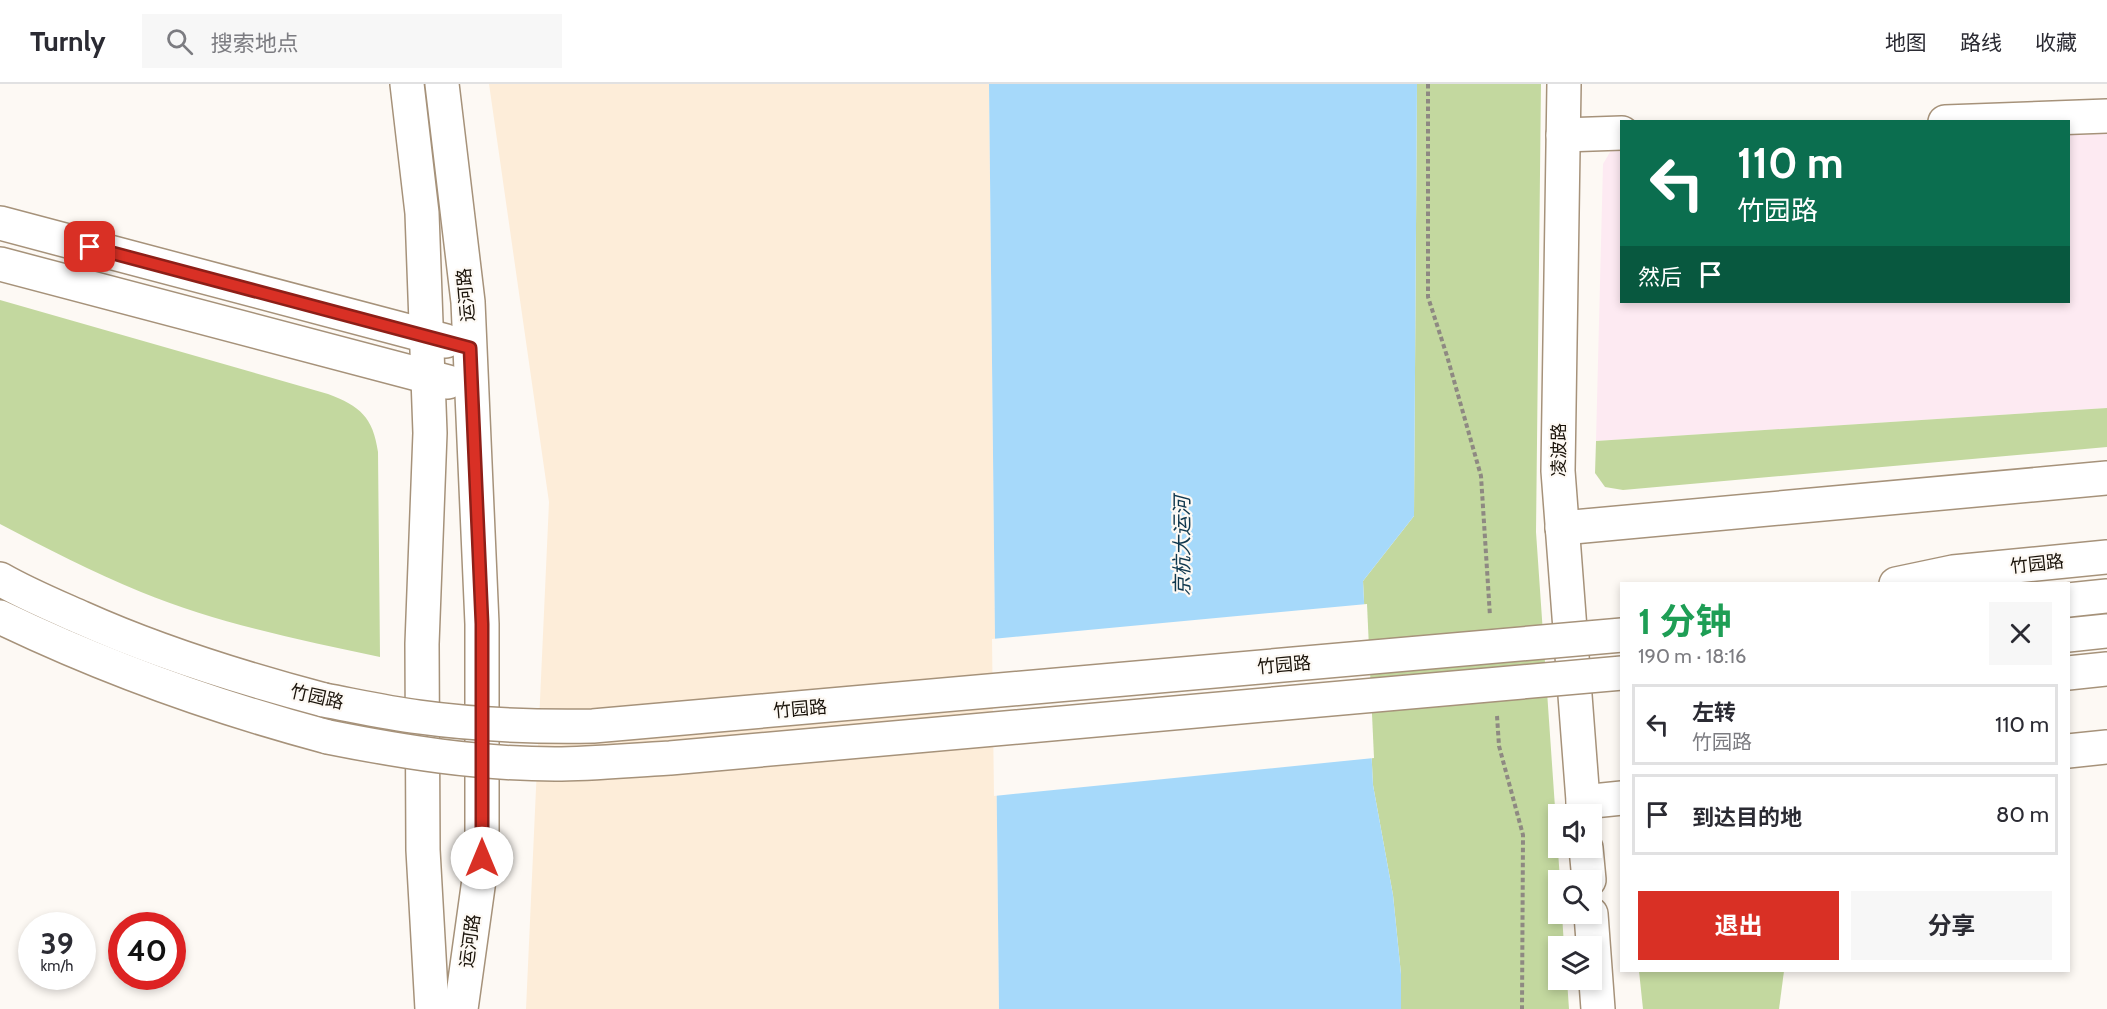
<!DOCTYPE html>
<html lang="zh">
<meta charset="utf-8">
<style>
body{margin:0;font-family:Cabin,"Noto Sans SC",sans-serif;background:#f7f7f7;color:#2b2b33;height:100vh;display:flex;flex-direction:column;font-size:22px;white-space:nowrap}
*{box-sizing:border-box;margin:0}
p{font-size:20px;color:#7c7c81}
.icon{flex:none;width:33px;height:33px;fill:none;stroke:currentColor;stroke-width:2;stroke-linecap:round;stroke-linejoin:round}
.map{position:relative;flex:1;overflow:hidden}
.panel{position:absolute;left:1620px;top:498px;width:450px;height:390px;display:flex;flex-direction:column;background:#fff;border-radius:0px;box-shadow:0 3px 9px #0003}
.panel>*{flex:none}
.top-card{position:absolute;left:1620px;top:36px;width:450px;height:183px;border-radius:0px;box-shadow:0 3px 9px #0003;background:#0b6e4f;color:#fff;overflow:hidden}
.fabs{position:absolute;left:1548px;top:720px;display:grid;gap:12px}
.fabs a{display:grid;place-items:center;width:54px;height:54px;border-radius:0px;background:#fff;box-shadow:0 3px 9px #0003;font-size:30px}
.speed{position:absolute;left:18px;top:828px;display:flex;gap:12px;font-size:30px;font-weight:700;text-align:center}
.speed>*{display:grid;place-content:center;width:78px;height:78px;border-radius:50%;background:#fff;box-shadow:0 3px 9px #0003;line-height:1}
.speed small{font-size:15px;font-weight:400}
.speed .limit{border:9px solid #d22;background:#fff;color:#111}
.pin{position:absolute;display:grid;place-items:center;width:51px;height:51px;color:#fff;margin:-26px;border-radius:12px;box-shadow:0 3px 9px #0006}
.me{position:absolute;width:66px;margin:-33px;rotate:0deg;stroke-linejoin:round;filter:drop-shadow(0 0 4px #0008)}
.turn{display:flex;align-items:center;gap:21px;height:126px;padding:0 18px;font-size:27px}
.turn .icon{width:78px;height:78px;stroke-width:2.5}
.turn b{display:block;font-size:42px;line-height:51px}
.then{display:flex;align-items:center;height:57px;padding:0 18px;background:#0003;gap:12px;font-size:22px}
.round{display:grid;place-items:center;flex:none;width:63px;height:63px;border-radius:0px;background:#f7f7f7}
.summary{display:flex;align-items:center;justify-content:space-between;height:102px;padding:0 18px}
h1{font-size:36px;font-weight:700;line-height:45px;color:#1e9e55}
.button{display:flex;gap:12px;margin-top:auto;padding:12px 18px}
.button a{flex:1;height:69px;border-radius:0px;background:#d93025;color:#fff;font-size:24px;font-weight:700;line-height:69px;text-align:center}
.button a+a{background:#f7f7f7;color:#2b2b33}
ul{padding:0;list-style:none}
li{display:flex;align-items:center;gap:18px;height:81px;margin:0 12px 9px;padding:0 6px;border:3px solid #e1e1e2;border-radius:0px}
li div{flex:1}
li b{display:block;font-size:22px}
li em{font-style:normal}
header{display:flex;align-items:center;gap:36px;box-sizing:border-box;height:84px;padding:0 30px;background:#fff;border-bottom:2px solid #e1e1e2}
header strong{font-size:28px}
nav{display:flex;gap:33px;margin-inline-start:auto;font-size:21px}
.search{width:420px;height:54px;background:#f7f7f7;display:flex;align-items:center;gap:15px;box-sizing:border-box;padding:0 21px;border-radius:0px;color:#7c7c81;font-size:22px}
.map>svg:first-child{display:block}
.commercial{fill:#fdeaf2}
.built{fill:#fdedd9}
.green{fill:#c3d89f}
.water{fill:#a6d9fa}
.pier{fill:#fdf9f4}
.lines{fill:none;stroke-linecap:round;stroke-linejoin:round}
.tertiary-casing{stroke:#a6927a;stroke-width:36}
.secondary-casing{stroke:#a6927a;stroke-width:36}
.path{stroke:#8e8982;stroke-width:4;stroke-dasharray:4.5 3;stroke-linecap:butt}
.tertiary{stroke:#fff;stroke-width:33}
.secondary{stroke:#fff;stroke-width:33}
.secondary-bridge-casing{stroke:#a6927a;stroke-width:36;stroke-linecap:butt}
.secondary-bridge{stroke:#fff;stroke-width:33}
.route-casing{stroke:#8d1f18;stroke-width:15}
.route{stroke:#d93025;stroke-width:10}
.labels{text-anchor:middle;dominant-baseline:central;stroke-width:4.5;stroke-linejoin:round;paint-order:stroke}
.street-label{font-size:18px;fill:#1b140b;stroke:#fdf9f4}
.water-label{font-size:20px;font-style:italic;fill:#0f374d;stroke:#fdf9f4}
</style>
<header>
<strong>Turnly</strong>
<div class="search"><svg class="icon" aria-label="search" viewBox="0 0 24 24"><circle cx="10" cy="10" r="6"/><path d="M15 15l6 6"/></svg>搜索地点</div>
<nav><a>地图</a><a>路线</a><a>收藏</a></nav>
</header>
<div class="map">
<svg width="2107" height="925" viewBox="0 0 2107 925">
<rect width="100%" height="100%" fill="#fdf9f4"/>
<!-- commercial -->
<polygon class="commercial" points="2107,50 2107,324 1596,357 1603,80 1613,63 1621,63 1622,218 2068,218 2069,51"/>
<!-- built -->
<polygon class="built" points="489,0 989,0 999,925 526,925 549,418"/>
<!-- green -->
<g class="green">
<polygon points="1417,0 1541,0 1536,448 1560,796 1558,830 1562,830 1564,862 1558,862 1558,896 1567,896 1569,925 1401,925 1401,890 1393,811 1373,701 1363,497 1414,432"/>
<path d="M0,216L328,310C360,322 373,333 378,368L380,573C299,556 217,539 141,508C92,488 46,464 0,440Z"/>
<polygon points="2107,324 2107,363 1623,406 1605,403 1595,389 1596,357"/>
<polygon points="1639,887 1784,887 1779,925 1643,925"/>
</g>
<!-- water -->
<polygon class="water" points="989,0 1417,0 1414,432 1363,497 1373,701 1393,811 1401,890 1401,925 999,925"/>
<!-- pier -->
<polygon class="pier" points="1367,520 1374,674 994,712 992,555"/>
<g class="lines">
<defs>
<g id="tertiary">
<polyline points="407,0 422,129 430,349 422,560 423,766 432,925"/>
<polyline points="442,0 468,218 482,540 482,774 461,925"/>
<polyline points="1564,0 1558,387 1584,730"/>
<polyline points="1945,38 2107,32"/>
<polyline points="1563,51 1622,49"/>
<polyline points="0,139 446,257"/>
<polyline points="0,180 448,298"/>
<polyline points="1562,444 2107,394"/>
<polyline points="2068,667 2107,663"/>
<polyline points="1583,718 1622,714"/>
<polyline points="1586,764 1589,796"/>
<polyline points="1591,830 1598,925"/>
</g>
<g id="secondary">
<path d="M0,495C26,510 55,522 82,534C160,569 241,594 324,616"/>
<polyline points="1896,500 1953,488 2107,473"/>
<polyline points="2068,516 2107,512"/>
<path d="M0,533C106,584 215,623 328,653"/>
<polyline points="2068,551 2107,547"/>
<polyline points="2068,589 2107,585"/>
</g>
</defs>
<!-- tertiary casing -->
<use href="#tertiary" class="tertiary-casing"/>
<!-- secondary casing -->
<use href="#secondary" class="secondary-casing"/>
<!-- path -->
<g class="path">
<polyline points="1428,0 1428,213 1447,272 1481,392 1490,532"/>
<polyline points="1497,632 1499,662 1523,751 1522,925"/>
</g>
<!-- tertiary -->
<use href="#tertiary" class="tertiary"/>
<!-- secondary -->
<use href="#secondary" class="secondary"/>
<defs>
<g id="secondary-bridge">
<path d="M324,616C356,622 387,629 419,633C477,641 535,643 593,642L1622,551"/>
<path d="M328,653C403,668 478,680 555,680C593,680 631,676 670,674L1622,589"/>
</g>
</defs>
<!-- secondary-bridge casing -->
<use href="#secondary-bridge" class="secondary-bridge-casing"/>
<!-- secondary-bridge -->
<use href="#secondary-bridge" class="secondary-bridge"/>
</g>
<g class="lines">
<defs>
<polyline id="route" points="90,163 470,264 482,540 482,774"/>
</defs>
<!-- route casing -->
<use href="#route" class="route-casing"/>
<!-- route -->
<use href="#route" class="route"/>
</g>
<g class="labels">
<!-- street labels -->
<g class="street-label">
<text transform="translate(466 211) rotate(-95)">运河路</text>
<text transform="translate(1559 366) rotate(-90)">凌波路</text>
<text transform="translate(2037 480) rotate(-6)">竹园路</text>
<text transform="translate(1284 581) rotate(-5)">竹园路</text>
<text transform="translate(317 613) rotate(13)">竹园路</text>
<text transform="translate(800 625) rotate(-5)">竹园路</text>
<text transform="translate(470 857) rotate(-82)">运河路</text>
</g>
<!-- water labels -->
<g class="water-label">
<text transform="translate(1182 462) rotate(-90)">京杭大运河</text>
</g>
</g>
</svg>
<div class="fabs">
<a><svg class="icon" aria-label="sound" viewBox="0 0 24 24"><path d="M4 9h4l5-4v14l-5-4H4zM17 9q2 3 0 6"/></svg></a>
<a><svg class="icon" aria-label="search" viewBox="0 0 24 24"><circle cx="10" cy="10" r="6"/><path d="M15 15l6 6"/></svg></a>
<a><svg class="icon" aria-label="layers" viewBox="0 0 24 24"><path d="M12 4l9 5-9 5-9-5zM3 14l9 5 9-5"/></svg></a>
</div>
<div class="speed"><div>39<small>km/h</small></div><div class="limit">40</div></div>
<div class="pin" style="left:90px;top:163px;background:#d93025"><svg class="icon" aria-label="arrive" viewBox="0 0 24 24"><path d="M6 21V4h12l-3 4 3 4H6"/></svg></div>
<svg class="me" style="left:482px;top:774px" viewBox="-20 -20 40 40"><circle r="19" fill="#fff"/><path d="M0-13L10 11 0 6-10 11z" fill="#d93025"/></svg>
<div class="top-card">
<div class="turn"><svg class="icon" aria-label="left" viewBox="0 0 24 24"><path d="M17 20v-9H6M10 6l-5 5 5 5"/></svg><div><b>110 m</b>竹园路</div></div>
<div class="then">然后<svg class="icon" aria-label="arrive" viewBox="0 0 24 24"><path d="M6 21V4h12l-3 4 3 4H6"/></svg></div>
</div>
<section class="panel">
<div class="summary"><div><h1>1 分钟</h1><p>190 m · 18:16</p></div><a class="round"><svg class="icon" aria-label="close" viewBox="0 0 24 24"><path d="M6 6l12 12M18 6L6 18"/></svg></a></div>
<ul>
<li><svg class="icon" aria-label="left" viewBox="0 0 24 24"><path d="M17 20v-9H6M10 6l-5 5 5 5"/></svg><div><b>左转</b><p>竹园路</p></div><em>110 m</em></li>
<li><svg class="icon" aria-label="arrive" viewBox="0 0 24 24"><path d="M6 21V4h12l-3 4 3 4H6"/></svg><div><b>到达目的地</b></div><em>80 m</em></li>
</ul>
<div class="button"><a>退出</a><a>分享</a></div>
</section>
</div>
